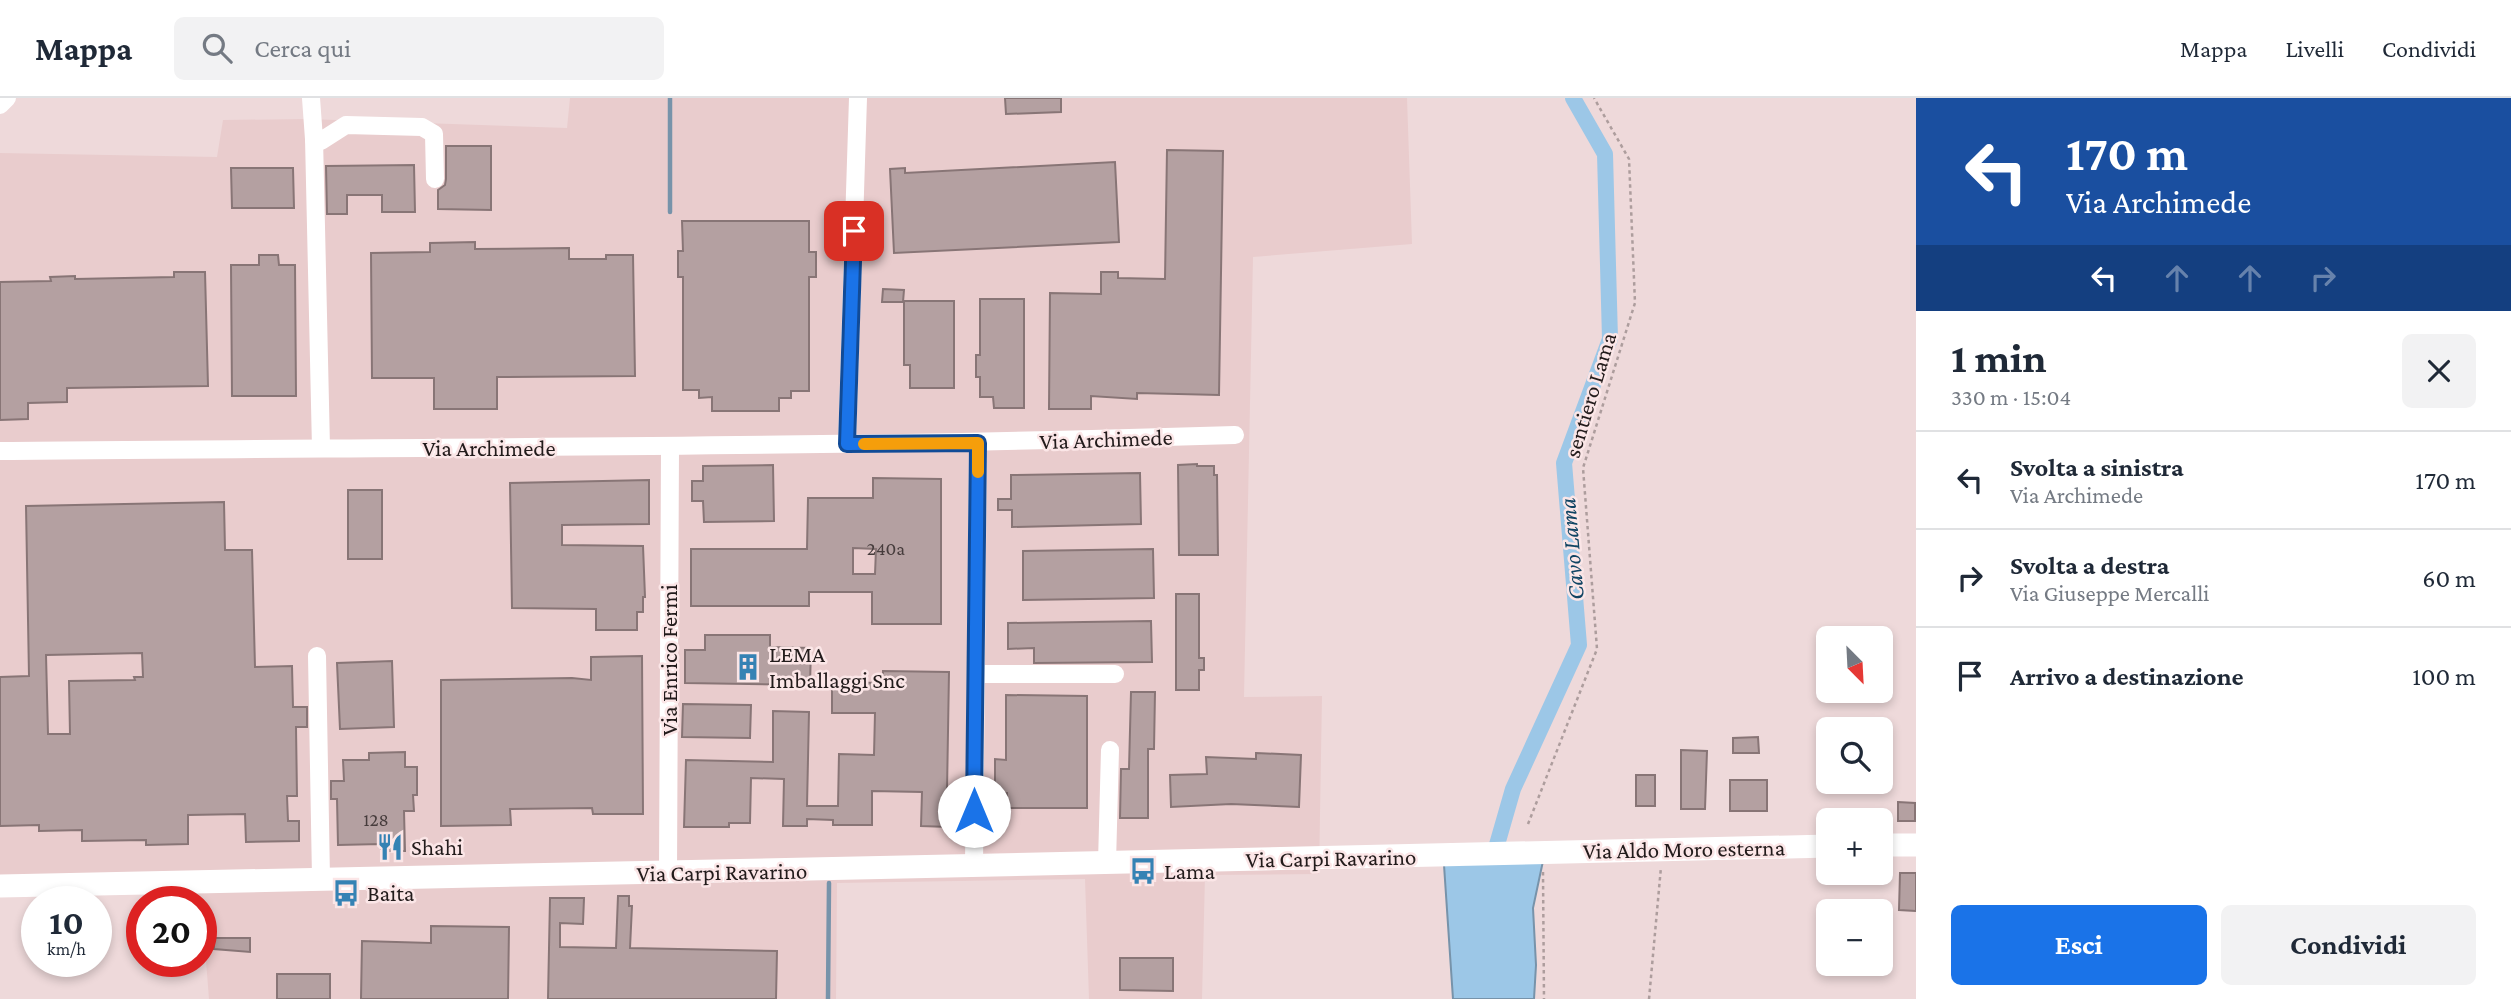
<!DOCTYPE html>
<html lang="it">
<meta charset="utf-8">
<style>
body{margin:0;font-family:"Crimson Pro",serif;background:#f2f2f3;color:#1f2937;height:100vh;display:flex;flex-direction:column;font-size:26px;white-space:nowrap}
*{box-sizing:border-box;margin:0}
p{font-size:23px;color:#747a83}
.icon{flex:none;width:38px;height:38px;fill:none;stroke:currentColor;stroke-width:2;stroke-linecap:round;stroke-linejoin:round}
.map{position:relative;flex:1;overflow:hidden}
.side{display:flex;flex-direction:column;background:#fff;width:595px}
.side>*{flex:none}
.hud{background:#1a4fa0;color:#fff;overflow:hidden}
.needle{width:46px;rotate:156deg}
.controls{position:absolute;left:1816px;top:528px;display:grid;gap:14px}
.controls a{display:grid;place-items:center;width:77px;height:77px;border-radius:10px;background:#fff;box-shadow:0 4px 10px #0003;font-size:35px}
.speed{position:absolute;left:21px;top:788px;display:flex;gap:14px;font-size:35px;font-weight:700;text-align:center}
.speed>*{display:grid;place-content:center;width:91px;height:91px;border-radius:50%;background:#fff;box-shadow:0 4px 10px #0003;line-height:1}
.speed small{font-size:18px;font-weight:400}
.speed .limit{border:10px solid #d22;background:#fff;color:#111}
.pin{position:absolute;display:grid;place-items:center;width:60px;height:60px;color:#fff;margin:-30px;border-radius:14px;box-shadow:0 4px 10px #0006}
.me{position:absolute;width:77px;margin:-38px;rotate:0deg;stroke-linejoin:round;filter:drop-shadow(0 0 5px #0008)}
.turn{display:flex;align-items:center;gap:24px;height:147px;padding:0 35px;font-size:32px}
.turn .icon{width:91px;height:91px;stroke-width:2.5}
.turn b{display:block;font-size:49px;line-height:60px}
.lanes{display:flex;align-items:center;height:66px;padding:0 35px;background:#0003;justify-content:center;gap:35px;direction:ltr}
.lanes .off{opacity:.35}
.round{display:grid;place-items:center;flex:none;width:74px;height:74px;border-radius:10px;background:#f2f2f3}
.overview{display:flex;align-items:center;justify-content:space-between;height:119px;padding:0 35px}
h1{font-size:42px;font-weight:700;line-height:52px}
.action{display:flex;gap:14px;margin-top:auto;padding:14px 35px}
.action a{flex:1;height:80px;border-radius:10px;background:#1a73e8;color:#fff;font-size:28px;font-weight:700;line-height:80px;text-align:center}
.action a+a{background:#f2f2f3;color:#1f2937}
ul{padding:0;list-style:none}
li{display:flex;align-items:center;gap:21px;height:98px;padding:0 35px;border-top:2px solid #e0e1e3}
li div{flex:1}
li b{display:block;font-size:26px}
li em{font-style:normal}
header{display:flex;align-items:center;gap:42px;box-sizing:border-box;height:98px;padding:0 35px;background:#fff;border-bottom:2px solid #e0e1e3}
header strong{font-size:33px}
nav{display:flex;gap:38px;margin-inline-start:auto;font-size:24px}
.search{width:490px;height:63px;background:#f2f2f3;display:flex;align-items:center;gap:18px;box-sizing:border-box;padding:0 24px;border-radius:10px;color:#747a83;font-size:26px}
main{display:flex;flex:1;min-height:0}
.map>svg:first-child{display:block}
.built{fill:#e9cccd}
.water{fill:#9cc7e7;stroke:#7793aa;stroke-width:2}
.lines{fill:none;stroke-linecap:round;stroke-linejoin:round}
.stream{stroke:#7793aa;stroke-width:4.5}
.canal{stroke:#9cc7e7;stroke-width:16}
.building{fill:#b4a0a1;stroke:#887576;stroke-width:2;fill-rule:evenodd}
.path{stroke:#ad9d9d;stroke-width:2.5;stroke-dasharray:3.5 3.5;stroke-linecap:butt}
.minor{stroke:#fff;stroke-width:18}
.major{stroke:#fff;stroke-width:23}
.route-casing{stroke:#114b97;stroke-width:18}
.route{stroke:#1a73e8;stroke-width:12}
.slow{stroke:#f59e0b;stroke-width:12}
.labels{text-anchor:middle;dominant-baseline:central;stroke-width:5;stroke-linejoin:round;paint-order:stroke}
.number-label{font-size:19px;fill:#463c3c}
.street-label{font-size:23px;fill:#221b1b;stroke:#fbe6e7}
.poi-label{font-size:23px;fill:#221b1b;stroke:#fbe6e7;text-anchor:start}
.water-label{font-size:24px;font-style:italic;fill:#104463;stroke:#fbe6e7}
</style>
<header>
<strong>Mappa</strong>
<div class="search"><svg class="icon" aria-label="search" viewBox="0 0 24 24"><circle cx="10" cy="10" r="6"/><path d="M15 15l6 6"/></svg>Cerca qui</div>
<nav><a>Mappa</a><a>Livelli</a><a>Condividi</a></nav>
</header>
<main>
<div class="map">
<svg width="1916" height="901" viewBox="0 0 1916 901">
<rect width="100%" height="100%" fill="#eed9da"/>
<!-- built -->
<polygon class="built" points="570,0 1407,0 1412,146 1253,159 1244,599 1322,598 1319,776 1205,777 1202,901 1089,901 1085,781 837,785 836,901 209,901 206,863 201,860 201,803 157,803 155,794 0,798 0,55 217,59 223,22 307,21 567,30"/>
<!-- water -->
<polygon class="water" points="1543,763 1533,810 1536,867 1534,901 1453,901 1444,767"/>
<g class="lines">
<!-- stream -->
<g class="stream">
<polyline points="670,0 670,114"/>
<polyline points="828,901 829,785"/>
</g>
<!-- canal -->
<polyline class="canal" points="1492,764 1513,691 1579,547 1564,365 1610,241 1605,56 1573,0"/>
</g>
<!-- building -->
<g class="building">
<polygon points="1005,0 1061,0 1061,14 1006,16"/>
<polygon points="446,48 491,48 491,112 438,111 438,92 445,87 446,81"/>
<polygon points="1167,52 1223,53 1219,297 1137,295 1137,301 1091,298 1091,311 1049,311 1050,195 1101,196 1101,174 1118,174 1118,180 1165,181"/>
<polygon points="1115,64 1119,144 894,155 890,71 905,70 905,75"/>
<polygon points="414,67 415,114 382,114 382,97 347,97 347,116 327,116 326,68"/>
<polygon points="231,70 293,70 294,110 232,110"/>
<polygon points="682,123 809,123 809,154 816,154 816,179 809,179 809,293 791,293 791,300 779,300 779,313 712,313 712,299 699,300 699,292 683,292 683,179 678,179 678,153 683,153"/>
<polygon points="475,144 475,151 569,150 569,161 606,161 606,157 633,157 635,278 497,279 497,311 434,311 434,280 372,280 371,155 430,154 430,145"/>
<polygon points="259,157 278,157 279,167 295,167 296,298 232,298 231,167 259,167"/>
<polygon points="174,174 205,174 208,288 67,290 67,304 28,305 28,321 0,322 0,184 51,183 50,179 75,178 75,181 174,179"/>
<polygon points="883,191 904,192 903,204 882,204"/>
<polygon points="980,201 1024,201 1024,310 994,310 993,299 980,299 980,279 976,279 976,257 980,257"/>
<polygon points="904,203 954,203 954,290 910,290 910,267 904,267"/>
<polygon points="1197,366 1197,368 1214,368 1214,377 1217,377 1218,457 1179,457 1178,367"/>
<polygon points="773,367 774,423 704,424 703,403 692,403 692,383 703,383 703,368"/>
<polygon points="1140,375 1141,426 1012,429 1012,412 998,412 998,401 1011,401 1011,377"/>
<path d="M873,380L941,381V526H872V494H809V508H691V451H807L808,400H873ZM853,450L876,451L875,476H853Z"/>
<polygon points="649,382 649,426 562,427 562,447 643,448 645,499 643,499 643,514 637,514 637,532 596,532 596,511 512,510 510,385"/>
<rect x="348" y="392" width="34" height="69"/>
<path d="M224,404L225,452H252L255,569L292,568L293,609H307V629H296L297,698H287L288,723H299V743L246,744L245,716L188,717V746L146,747V742L82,743V732L39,733V727L0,728V579L29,578L26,408ZM142,555L143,579H134L135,582L69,583L70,636H48L46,557Z"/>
<polygon points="1153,451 1154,500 1023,502 1023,453"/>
<polygon points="1176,496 1199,496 1199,560 1204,560 1204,572 1199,572 1199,592 1176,592"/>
<polygon points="1151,523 1152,564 1034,565 1034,550 1008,551 1008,525"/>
<polygon points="705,537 770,537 770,549 811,550 810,587 685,585 685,552 705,552"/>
<polygon points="642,558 643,716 593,716 592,710 510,711 511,727 441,728 441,582 572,580 591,582 591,559"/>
<polygon points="392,563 394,629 340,631 337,565"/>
<polygon points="883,573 949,574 947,693 950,693 949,729 921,728 922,694 872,693 872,727 833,727 833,722 807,721 807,728 783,728 784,681 751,680 750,725 729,725 729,729 684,729 686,662 773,664 773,613 809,614 807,708 838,708 839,656 874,657 875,615 832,615 832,584 883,585"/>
<polygon points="1131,594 1155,594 1154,651 1148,651 1148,720 1120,720 1121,671 1129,671"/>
<polygon points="1006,597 1087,598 1087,710 1007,710 1007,695 995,695 995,661 1006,662"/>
<polygon points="683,606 751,607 750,640 682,639"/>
<polygon points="1758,639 1759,655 1733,655 1733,640"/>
<polygon points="1681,652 1707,653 1705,711 1681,711"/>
<polygon points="405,654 405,669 417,669 417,697 413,697 414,713 404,713 405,753 381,753 381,746 338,747 337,701 331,701 331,683 344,683 343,662 369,662 369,655"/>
<polygon points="1256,655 1301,657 1299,709 1231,706 1171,709 1170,677 1207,676 1206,659 1256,661"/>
<rect x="1636" y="677" width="19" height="31"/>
<rect x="1730" y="682" width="37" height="31"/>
<polygon points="1898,704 1915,705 1915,723 1898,723"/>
<polygon points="1900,775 1916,775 1916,813 1899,812"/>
<polygon points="618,798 629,798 629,808 632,808 630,850 777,853 776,901 548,901 550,800 584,800 583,826 560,825 560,849 616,850"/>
<polygon points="431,828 509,829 508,901 361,901 362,843 431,845"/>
<polygon points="214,840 250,840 250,854 214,851"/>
<polygon points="1120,860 1173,860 1173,893 1120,892"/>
<rect x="277" y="876" width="53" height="25"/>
</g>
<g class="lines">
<!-- path -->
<g class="path">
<polyline points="1528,726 1597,551 1583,370 1635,205 1629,61 1594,0"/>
<polyline points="1543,774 1544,901"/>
<polyline points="1649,901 1661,769"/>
</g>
<!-- minor -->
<g class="minor">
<polyline points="311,0 314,41 321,43 346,27 422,29 434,36 435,81"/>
<polyline points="0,7 7,0"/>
<polyline points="314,40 321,350"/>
<polyline points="847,346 858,0"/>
<path d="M0,353C412,349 824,350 1235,337"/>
<polyline points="317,558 321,780"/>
<polyline points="976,576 1115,576"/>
<polyline points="1107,765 1110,652"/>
<polyline points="974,768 978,345"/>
<polyline points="668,775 670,350"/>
</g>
<!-- major -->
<g class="major">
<polyline points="1881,747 1916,747"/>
<path d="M0,788C610,777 1219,761 1829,748"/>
</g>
</g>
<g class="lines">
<defs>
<polyline id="route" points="854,133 847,346 978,345 974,713"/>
</defs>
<!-- route casing -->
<use href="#route" class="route-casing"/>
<!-- route -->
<use href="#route" class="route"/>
<!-- slow -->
<polyline class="slow" points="864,346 978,345 978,374"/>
</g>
<!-- icons -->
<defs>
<symbol id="building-bare" viewBox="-9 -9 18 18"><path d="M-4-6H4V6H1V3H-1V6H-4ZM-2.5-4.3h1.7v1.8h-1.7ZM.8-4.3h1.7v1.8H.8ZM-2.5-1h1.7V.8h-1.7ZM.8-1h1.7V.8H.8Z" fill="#3582b4" stroke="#fbe6e7" stroke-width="2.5" paint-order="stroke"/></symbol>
<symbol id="restaurant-bare" viewBox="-9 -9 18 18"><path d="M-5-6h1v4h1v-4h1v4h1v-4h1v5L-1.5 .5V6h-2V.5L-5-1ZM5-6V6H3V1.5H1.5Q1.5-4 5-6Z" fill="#3582b4" stroke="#fbe6e7" stroke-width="2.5" paint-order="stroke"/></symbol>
<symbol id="bus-bare" viewBox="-9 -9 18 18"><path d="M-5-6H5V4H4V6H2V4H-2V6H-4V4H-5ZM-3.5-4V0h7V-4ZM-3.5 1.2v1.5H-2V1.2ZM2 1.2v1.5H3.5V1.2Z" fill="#3582b4" stroke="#fbe6e7" stroke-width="2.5" paint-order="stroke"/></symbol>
</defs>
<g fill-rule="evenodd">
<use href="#building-bare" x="729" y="550" width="38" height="38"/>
<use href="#restaurant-bare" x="371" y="730" width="38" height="38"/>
<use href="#bus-bare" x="1124" y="754" width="38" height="38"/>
<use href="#bus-bare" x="327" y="776" width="38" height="38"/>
</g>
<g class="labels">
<!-- number labels -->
<g class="number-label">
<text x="886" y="450">240a</text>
<text x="376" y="721">128</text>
</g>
<!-- street labels -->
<g class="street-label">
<text transform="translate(1590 297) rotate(-73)">sentiero Lama</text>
<text transform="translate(1106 341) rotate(-2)">Via Archimede</text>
<text x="489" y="350">Via Archimede</text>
<text transform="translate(669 562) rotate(-90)">Via Enrico Fermi</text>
<text transform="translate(1684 751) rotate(-1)">Via Aldo Moro esterna</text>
<text transform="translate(1331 760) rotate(-1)">Via Carpi Ravarino</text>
<text transform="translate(722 774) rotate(-1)">Via Carpi Ravarino</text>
</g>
<!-- poi labels -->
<g class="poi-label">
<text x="769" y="556">LEMA<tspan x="769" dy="26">Imballaggi Snc</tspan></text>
<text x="411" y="749">Shahi</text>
<text x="1164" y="773">Lama</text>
<text x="367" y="795">Baita</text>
</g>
<!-- water labels -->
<g class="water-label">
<text transform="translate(1571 451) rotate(-95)">Cavo Lama</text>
</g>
</g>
</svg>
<div class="controls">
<a><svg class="needle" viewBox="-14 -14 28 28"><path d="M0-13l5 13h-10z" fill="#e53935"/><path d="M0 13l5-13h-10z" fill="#747a83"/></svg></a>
<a><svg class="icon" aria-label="search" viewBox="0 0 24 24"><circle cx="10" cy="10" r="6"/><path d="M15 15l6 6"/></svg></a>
<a>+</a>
<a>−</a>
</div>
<div class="speed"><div>10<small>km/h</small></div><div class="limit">20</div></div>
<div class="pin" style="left:854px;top:133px;background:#d93025"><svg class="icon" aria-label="arrive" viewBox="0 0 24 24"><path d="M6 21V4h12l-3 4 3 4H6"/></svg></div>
<svg class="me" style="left:974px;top:713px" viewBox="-20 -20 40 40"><circle r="19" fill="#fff"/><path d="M0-13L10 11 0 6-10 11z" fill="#1a73e8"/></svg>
</div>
<section class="side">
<div class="hud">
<div class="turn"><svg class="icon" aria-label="left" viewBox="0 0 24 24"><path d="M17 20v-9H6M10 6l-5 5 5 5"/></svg><div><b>170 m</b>Via Archimede</div></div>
<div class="lanes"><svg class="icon" aria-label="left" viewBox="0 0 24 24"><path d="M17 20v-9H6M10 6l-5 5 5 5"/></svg><svg class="icon off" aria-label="ahead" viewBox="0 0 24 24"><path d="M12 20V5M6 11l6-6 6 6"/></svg><svg class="icon off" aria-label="ahead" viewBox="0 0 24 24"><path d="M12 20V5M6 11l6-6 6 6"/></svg><svg class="icon off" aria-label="right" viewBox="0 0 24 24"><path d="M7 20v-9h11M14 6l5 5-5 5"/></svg></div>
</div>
<div class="overview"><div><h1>1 min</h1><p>330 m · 15:04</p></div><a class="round"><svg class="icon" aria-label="close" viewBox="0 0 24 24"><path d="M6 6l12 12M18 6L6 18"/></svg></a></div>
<ul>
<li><svg class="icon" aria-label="left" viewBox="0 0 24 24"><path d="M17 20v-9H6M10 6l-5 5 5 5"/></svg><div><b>Svolta a sinistra</b><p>Via Archimede</p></div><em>170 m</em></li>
<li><svg class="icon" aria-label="right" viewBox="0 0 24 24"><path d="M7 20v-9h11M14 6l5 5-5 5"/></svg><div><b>Svolta a destra</b><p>Via Giuseppe Mercalli</p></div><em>60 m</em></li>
<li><svg class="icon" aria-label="arrive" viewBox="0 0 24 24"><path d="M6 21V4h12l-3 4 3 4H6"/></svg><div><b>Arrivo a destinazione</b></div><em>100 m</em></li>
</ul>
<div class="action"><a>Esci</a><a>Condividi</a></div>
</section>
</main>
